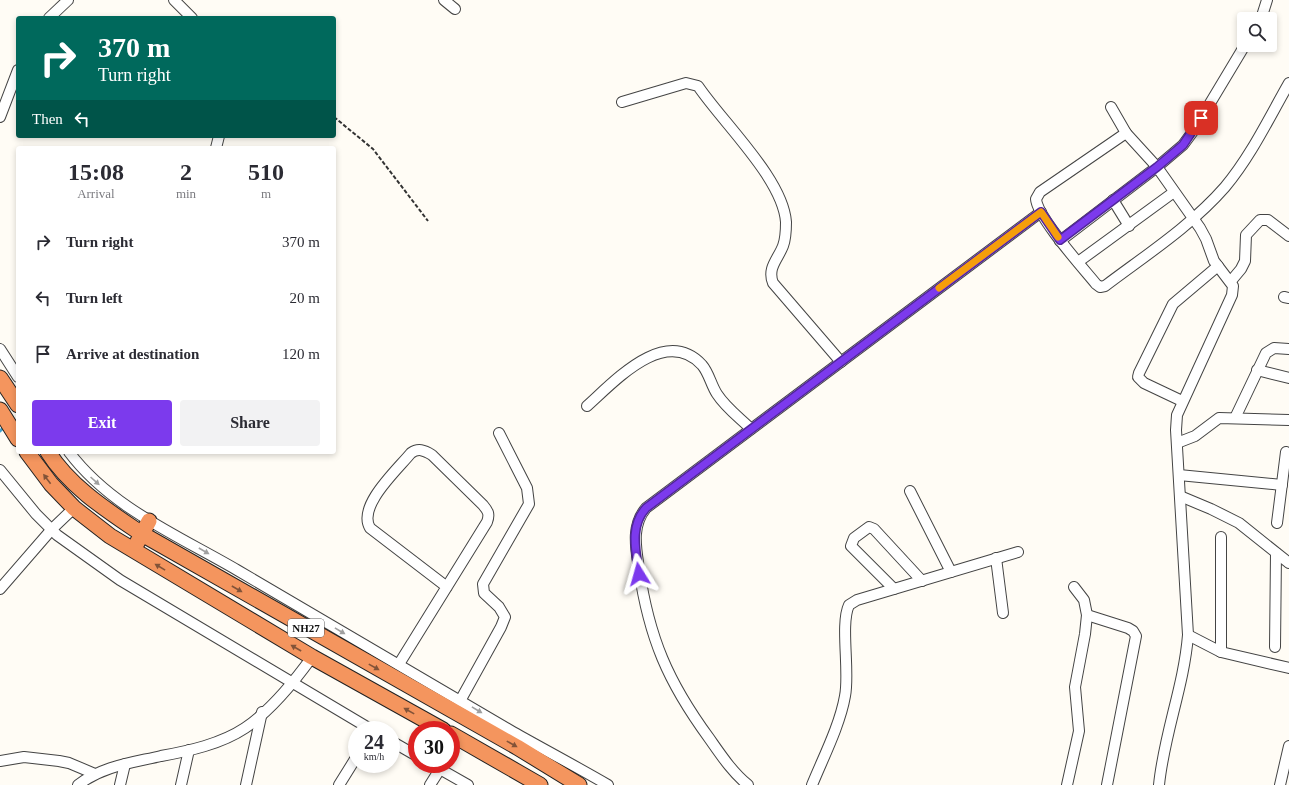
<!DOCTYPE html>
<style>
body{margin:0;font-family:"Times New Roman",serif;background:#f2f2f3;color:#2b2b33;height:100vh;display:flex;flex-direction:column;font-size:15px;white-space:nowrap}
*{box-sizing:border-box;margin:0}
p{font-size:13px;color:#7c7c81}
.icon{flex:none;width:22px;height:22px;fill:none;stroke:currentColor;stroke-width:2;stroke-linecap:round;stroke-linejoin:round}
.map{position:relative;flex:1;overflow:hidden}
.sheet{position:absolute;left:16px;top:146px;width:320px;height:308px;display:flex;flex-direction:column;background:#fff;border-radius:4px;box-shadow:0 2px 6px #0003}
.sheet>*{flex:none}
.hud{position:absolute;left:16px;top:16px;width:320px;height:122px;border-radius:4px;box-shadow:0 2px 6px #0003;background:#00695c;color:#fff;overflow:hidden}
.tools{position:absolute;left:1237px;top:12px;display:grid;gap:8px}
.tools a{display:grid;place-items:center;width:40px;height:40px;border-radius:4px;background:#fff;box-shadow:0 2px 6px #0003;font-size:20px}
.speed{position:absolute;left:348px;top:721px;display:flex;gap:8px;font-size:20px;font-weight:700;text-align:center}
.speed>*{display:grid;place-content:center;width:52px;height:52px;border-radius:50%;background:#fff;box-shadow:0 2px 6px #0003;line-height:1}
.speed small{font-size:10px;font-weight:400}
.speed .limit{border:6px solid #d22;background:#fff;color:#111}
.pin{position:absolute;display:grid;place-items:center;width:34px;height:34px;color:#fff;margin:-17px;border-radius:8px;box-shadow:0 2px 6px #0006}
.me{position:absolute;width:44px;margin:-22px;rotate:352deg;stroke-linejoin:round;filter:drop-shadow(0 0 3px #0008)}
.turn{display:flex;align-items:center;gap:14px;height:84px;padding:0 16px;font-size:18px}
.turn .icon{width:52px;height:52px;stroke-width:2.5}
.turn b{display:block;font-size:28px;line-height:34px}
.then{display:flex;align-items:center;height:38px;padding:0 16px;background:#0003;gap:8px;font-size:15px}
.eta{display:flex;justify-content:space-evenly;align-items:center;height:68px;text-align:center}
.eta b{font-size:24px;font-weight:800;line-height:28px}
.button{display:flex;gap:8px;margin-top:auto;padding:8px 16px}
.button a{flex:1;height:46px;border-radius:4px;background:#7c3aed;color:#fff;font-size:16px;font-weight:800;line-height:46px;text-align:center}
.button a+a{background:#f2f2f3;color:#2b2b33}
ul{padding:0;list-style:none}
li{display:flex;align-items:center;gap:12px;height:56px;padding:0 16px}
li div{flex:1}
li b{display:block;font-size:15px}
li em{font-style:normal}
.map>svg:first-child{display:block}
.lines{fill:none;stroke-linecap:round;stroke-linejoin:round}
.stream{stroke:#40a2ce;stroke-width:3}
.minor-casing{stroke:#444;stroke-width:12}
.highway-casing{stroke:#222;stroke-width:17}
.path{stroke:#333;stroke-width:2;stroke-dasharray:4 2;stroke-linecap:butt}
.minor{stroke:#fff;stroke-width:10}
.highway{stroke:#f4955e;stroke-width:15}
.oneway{fill:#825338}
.oneway2{fill:#a0a0a0}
.route-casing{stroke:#51269a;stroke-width:10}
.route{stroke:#7c3aed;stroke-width:7}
.slow{stroke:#f59e0b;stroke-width:7}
.labels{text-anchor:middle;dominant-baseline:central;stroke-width:4;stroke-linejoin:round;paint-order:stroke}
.shield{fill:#fff;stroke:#585858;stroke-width:1}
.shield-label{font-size:11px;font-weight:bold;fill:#111}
</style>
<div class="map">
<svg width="1289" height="785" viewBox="0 0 1289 785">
<rect width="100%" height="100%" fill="#fffcf5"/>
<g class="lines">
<!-- stream -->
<polyline class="stream" points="0,431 2,429"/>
<defs>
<g id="minor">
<polyline points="174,0 192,18"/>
<polyline points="444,0 455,9"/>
<polyline points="49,18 68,0"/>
<polyline points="1261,19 1267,0"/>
<path d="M622,102L686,83L698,86C723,123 783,179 786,222C786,231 786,238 783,246C778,259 767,268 773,283L841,362"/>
<path d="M1111,107L1126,133L1157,167L1200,228L1206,239L1214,261L1233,286L1232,295L1177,415L1176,430L1188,635C1184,686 1164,734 1159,785"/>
<polyline points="0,117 18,70"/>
<path d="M1126,133L1040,192L1036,199C1037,217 1083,268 1096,284L1100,287L1105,286C1146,255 1191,226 1225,187C1251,156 1269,118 1289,83"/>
<polyline points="216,148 219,136"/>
<polyline points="1113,200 1129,226"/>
<polyline points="1060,241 1157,167 1183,145 1194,130 1245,45"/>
<polyline points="1078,262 1174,192"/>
<polyline points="1231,281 1241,269 1245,261 1246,235 1260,220 1268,220 1289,236"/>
<polyline points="1284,297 1289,298"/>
<polyline points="0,349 18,377"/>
<polyline points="1257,370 1289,378"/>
<polyline points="1182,401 1144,383 1138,377 1139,373 1173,304 1218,266"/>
<path d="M587,406C614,382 665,325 702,365C709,373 711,385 717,394C726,408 740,418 751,429"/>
<polyline points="1235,418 1266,353 1274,348 1289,349"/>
<polyline points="1177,443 1195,436 1219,418 1289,420"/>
<path d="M69,452C111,508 179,536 237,570C330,624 421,679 513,732C545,750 577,767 608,785"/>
<polyline points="0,470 36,514 57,535 120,580 372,730"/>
<polyline points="1179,475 1282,485"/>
<polyline points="910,491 951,572"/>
<polyline points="1180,496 1211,509 1239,523 1289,563"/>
<polyline points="1277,523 1286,452"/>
<polyline points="1221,537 1221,652"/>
<polyline points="996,558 1003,613"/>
<polyline points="0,589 52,529 74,508"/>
<polyline points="894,589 851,546 854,538 869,527 874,529 922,581"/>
<polyline points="1087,615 1128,628 1133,631 1136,636 1107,785"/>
<polyline points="1188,635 1221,652 1289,668"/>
<polyline points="1275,647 1276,553"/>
<path d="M399,664L487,522C490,514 488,511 483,505L432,455C424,450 418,448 411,453C397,470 357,506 370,528L447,587"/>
<polyline points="460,701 501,627 505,617 499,607 484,593 483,584 529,504 527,488 499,433"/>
<polyline points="391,741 417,756"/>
<polyline points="0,761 24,757 59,761 69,763 95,774"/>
<polyline points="431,764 468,785"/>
<path d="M78,785C103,766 131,763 161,756C189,751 221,744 245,728C270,711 294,682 312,657"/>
<polyline points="120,785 125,764"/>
<polyline points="181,785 189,750"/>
<polyline points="246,785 262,712"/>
<polyline points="339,785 357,756"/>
<polyline points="430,785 440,769"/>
<path d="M748,785C732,772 721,755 709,738C668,682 649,638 639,569C636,548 631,526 646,508L1041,212"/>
<path d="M812,785C823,758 840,725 845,696C850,672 840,624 849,605L857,600L1018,552"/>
<polyline points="1067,785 1079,731 1075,687 1085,634 1087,615 1084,600 1074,587"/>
<polyline points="1280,785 1289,746"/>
</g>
<g id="highway">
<polyline points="0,378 18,405"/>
<polyline points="0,410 18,439"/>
<polyline points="27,452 51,484 74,508 110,536 312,657 443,730"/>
<path d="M48,452C70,487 108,511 142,534L517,747L579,785"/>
<polyline points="137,543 149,521"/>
<polyline points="451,734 540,785"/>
</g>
</defs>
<!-- minor casing -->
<use href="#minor" class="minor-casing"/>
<!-- highway casing -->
<use href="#highway" class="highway-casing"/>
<!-- path -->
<polyline class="path" points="334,117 373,149 428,221"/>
<!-- minor -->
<use href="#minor" class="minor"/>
<!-- highway -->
<use href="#highway" class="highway"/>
</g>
<!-- one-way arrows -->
<defs><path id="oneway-solid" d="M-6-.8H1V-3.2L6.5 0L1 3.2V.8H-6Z"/></defs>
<g class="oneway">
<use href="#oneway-solid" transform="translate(47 479) rotate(-127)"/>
<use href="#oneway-solid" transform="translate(160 567) rotate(-149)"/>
<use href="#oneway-solid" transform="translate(237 589) rotate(30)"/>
<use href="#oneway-solid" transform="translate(296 648) rotate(-150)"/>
<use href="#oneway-solid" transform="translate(374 667) rotate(29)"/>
<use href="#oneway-solid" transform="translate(409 711) rotate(-151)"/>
<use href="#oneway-solid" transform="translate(512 744) rotate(29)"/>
</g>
<g class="oneway2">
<use href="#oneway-solid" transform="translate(95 481) rotate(42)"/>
<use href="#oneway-solid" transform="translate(204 551) rotate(30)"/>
<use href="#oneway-solid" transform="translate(340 631) rotate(31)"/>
<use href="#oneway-solid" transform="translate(477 710) rotate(31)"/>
</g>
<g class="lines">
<defs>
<path id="route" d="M639,574C636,551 629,527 646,508L1041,212L1060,240L1157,167L1183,145L1201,118"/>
</defs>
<!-- route casing -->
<use href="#route" class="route-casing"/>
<!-- route -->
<use href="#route" class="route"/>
<!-- slow -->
<polyline class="slow" points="939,288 1041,212 1058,237"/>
</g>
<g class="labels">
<!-- shield labels -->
<rect class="shield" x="288" y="619" width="36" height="18" rx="3"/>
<g class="shield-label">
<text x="306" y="628">NH27</text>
</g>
</g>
</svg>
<div class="tools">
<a><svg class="icon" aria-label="search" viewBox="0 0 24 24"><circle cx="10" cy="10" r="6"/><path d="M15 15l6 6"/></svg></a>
</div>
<div class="speed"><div>24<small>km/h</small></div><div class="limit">30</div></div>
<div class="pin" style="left:1201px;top:118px;background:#d93025"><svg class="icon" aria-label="arrive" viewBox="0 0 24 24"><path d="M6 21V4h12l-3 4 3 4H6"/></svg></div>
<svg class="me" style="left:639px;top:574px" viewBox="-20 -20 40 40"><path d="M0-17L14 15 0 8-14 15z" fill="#7c3aed" stroke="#fff" stroke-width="4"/></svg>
<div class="hud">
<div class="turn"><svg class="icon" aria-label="right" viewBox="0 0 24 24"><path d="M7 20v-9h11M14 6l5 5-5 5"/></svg><div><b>370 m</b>Turn right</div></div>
<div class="then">Then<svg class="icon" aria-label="left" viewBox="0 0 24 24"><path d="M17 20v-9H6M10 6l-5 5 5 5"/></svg></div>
</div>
<section class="sheet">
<div class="eta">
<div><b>15:08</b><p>Arrival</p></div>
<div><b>2</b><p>min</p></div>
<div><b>510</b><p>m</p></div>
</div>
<ul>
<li><svg class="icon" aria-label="right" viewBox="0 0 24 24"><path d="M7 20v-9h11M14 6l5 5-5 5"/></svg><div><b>Turn right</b></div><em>370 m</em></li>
<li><svg class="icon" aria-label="left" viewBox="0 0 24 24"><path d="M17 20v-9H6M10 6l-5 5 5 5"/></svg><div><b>Turn left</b></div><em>20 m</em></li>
<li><svg class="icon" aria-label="arrive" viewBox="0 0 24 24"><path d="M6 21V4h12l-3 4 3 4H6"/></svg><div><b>Arrive at destination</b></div><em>120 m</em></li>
</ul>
<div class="button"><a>Exit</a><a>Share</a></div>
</section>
</div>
